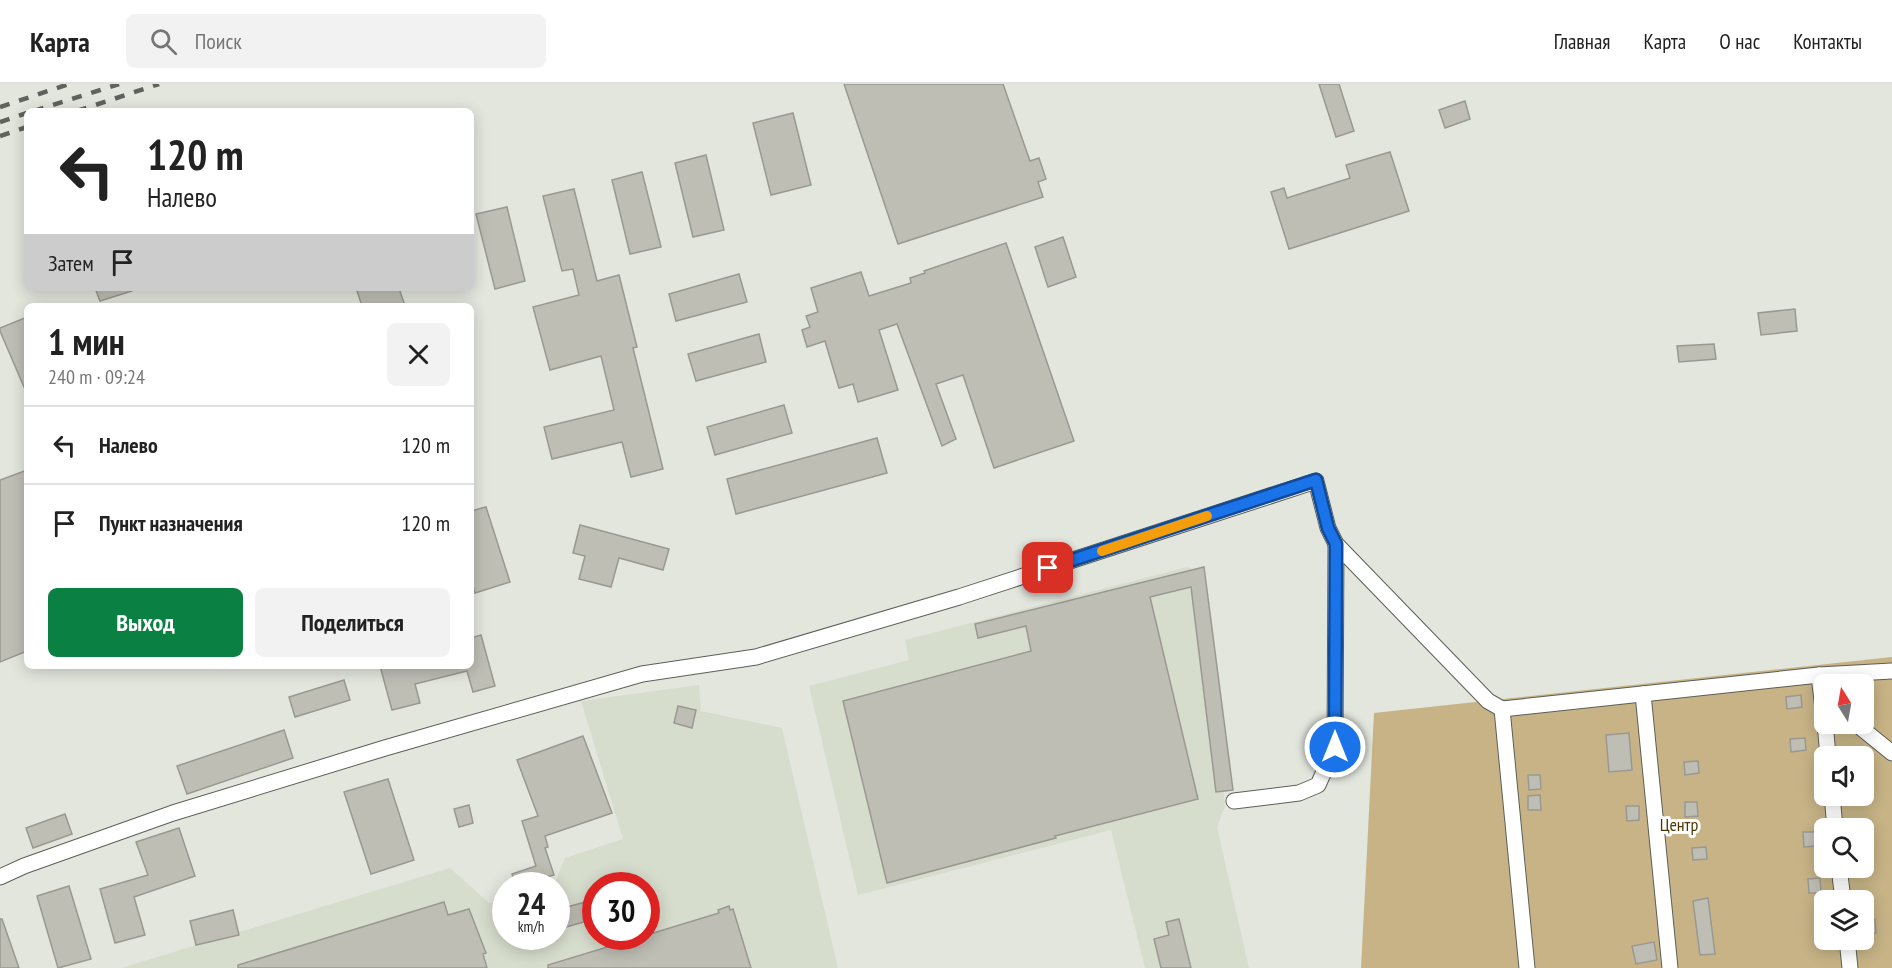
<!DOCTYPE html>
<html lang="ru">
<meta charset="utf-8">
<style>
body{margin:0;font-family:"PT Sans Narrow",sans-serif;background:#f2f2f2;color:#222;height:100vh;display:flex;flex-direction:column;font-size:22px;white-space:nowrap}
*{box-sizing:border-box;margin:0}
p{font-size:20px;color:#767676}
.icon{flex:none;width:33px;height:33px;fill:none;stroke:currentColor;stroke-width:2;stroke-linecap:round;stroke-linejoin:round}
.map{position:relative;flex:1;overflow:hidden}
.side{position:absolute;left:24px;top:219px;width:450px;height:366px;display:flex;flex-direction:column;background:#fff;border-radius:9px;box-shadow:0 3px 15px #0003}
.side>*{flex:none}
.hud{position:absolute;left:24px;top:24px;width:450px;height:183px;border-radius:9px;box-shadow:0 3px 15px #0003;background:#fff;color:#222;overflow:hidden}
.needle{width:39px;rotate:349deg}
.buttons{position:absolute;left:1814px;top:590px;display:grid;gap:12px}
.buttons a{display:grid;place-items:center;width:60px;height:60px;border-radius:9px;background:#fff;box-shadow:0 3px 15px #0003;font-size:30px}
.speed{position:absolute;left:492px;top:788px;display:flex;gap:12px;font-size:30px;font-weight:700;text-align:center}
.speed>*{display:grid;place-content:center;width:78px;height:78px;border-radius:50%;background:#fff;box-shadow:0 3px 15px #0003;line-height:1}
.speed small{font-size:15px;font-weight:400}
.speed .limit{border:9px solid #d22;background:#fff;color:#111}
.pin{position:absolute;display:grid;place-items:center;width:51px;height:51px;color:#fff;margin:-26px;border-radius:12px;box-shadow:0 3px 9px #0006}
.me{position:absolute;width:66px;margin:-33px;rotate:0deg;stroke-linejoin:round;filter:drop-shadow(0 0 4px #0008)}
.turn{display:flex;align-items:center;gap:21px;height:126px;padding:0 24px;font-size:27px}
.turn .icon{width:78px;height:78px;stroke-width:2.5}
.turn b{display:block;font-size:42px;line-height:51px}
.then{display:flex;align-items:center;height:57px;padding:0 24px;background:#0003;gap:12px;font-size:22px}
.round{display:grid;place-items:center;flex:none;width:63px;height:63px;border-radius:9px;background:#f2f2f2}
.head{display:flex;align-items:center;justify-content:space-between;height:102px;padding:0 24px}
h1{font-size:36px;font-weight:700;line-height:45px}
.primary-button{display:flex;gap:12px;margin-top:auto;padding:12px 24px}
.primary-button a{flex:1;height:69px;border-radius:9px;background:#0b8043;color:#fff;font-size:24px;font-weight:700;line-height:69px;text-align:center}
.primary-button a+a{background:#f2f2f2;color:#222}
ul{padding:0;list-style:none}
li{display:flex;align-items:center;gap:18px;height:78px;padding:0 24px;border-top:2px solid #e0e0e0}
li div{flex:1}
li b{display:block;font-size:22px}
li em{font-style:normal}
header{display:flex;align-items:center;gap:36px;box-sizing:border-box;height:84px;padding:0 30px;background:#fff;border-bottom:2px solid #e0e0e0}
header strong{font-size:28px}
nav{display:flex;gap:33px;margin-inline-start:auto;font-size:21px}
.search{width:420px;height:54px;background:#f2f2f2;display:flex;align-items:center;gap:15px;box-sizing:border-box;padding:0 21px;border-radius:9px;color:#767676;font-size:22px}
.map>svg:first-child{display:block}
.built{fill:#d7ddcd;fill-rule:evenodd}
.green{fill:#c7b386;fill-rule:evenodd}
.building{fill:#bebeb5;stroke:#9a9991;stroke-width:1.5}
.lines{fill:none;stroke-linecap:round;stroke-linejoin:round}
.minor-casing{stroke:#5c5f57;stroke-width:17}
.minor{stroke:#fff;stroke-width:15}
.rail{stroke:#5f625d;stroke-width:4.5;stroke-dasharray:10 10;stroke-linecap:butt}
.route-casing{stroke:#114b97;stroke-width:15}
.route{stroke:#1a73e8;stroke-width:10}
.slow{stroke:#f59e0b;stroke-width:10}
.labels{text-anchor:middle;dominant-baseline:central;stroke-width:6;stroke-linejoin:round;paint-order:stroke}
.park-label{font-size:18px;fill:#4c3905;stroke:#fff}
</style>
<header>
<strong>Карта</strong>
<div class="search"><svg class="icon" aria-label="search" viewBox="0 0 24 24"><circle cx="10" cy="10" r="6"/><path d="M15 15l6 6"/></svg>Поиск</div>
<nav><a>Главная</a><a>Карта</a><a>О нас</a><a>Контакты</a></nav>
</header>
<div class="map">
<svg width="1892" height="884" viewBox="0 0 1892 884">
<rect width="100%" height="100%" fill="#e2e6dd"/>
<!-- built -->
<g class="built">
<polygon points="1187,483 1205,491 1225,722 1217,743 1249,884 1145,884 1111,746 858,811 809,602 909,576 905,556"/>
<path d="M699,601L701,627L782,644L838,884H121L450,784L489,819L505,815L506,852H556V801H554L565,774L623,755L581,617ZM596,801H646V852H596Z"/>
</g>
<!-- green -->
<path class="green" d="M1892,573V884H1361L1374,629ZM1824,600H1863V639H1824ZM1824,672H1863V711H1824ZM1824,744H1863V783H1824ZM1824,816H1863V855H1824Z"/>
<!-- building -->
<g class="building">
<polygon points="844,0 1003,0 1030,77 1039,74 1046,95 1038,98 1043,113 898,160"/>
<polygon points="1319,0 1339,0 1354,47 1336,53"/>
<polygon points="1465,17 1470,35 1445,44 1439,26"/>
<polygon points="793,29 811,101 771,111 753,39"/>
<polygon points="1390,68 1409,127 1289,165 1271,108 1284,104 1287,114 1350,94 1346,81"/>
<polygon points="706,71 724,146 693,153 675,79"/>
<polygon points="642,88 661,163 630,170 612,96"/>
<polygon points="574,105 597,197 619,191 637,263 633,264 663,385 631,393 622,358 552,375 544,343 614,326 601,272 550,286 533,223 579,211 573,185 562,187 543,112"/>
<polygon points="507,123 525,197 495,205 476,130"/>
<polygon points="1063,153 1076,193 1048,203 1035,163"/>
<polygon points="1006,159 1074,357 994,384 963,291 936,300 956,355 942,362 897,240 879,246 898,306 858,318 853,300 839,304 825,257 807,263 802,246 810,243 806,232 818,228 811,204 861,188 869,212 911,199 910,194 925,189 924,187"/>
<polygon points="739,190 747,218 676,237 669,210"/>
<polygon points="95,204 132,204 132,207 100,217"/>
<polygon points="356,204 399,204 405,222 362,222"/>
<polygon points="1795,225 1797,247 1761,251 1758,229"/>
<polygon points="27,233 27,310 0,247 0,244"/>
<polygon points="759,250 766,278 696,297 688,270"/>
<polygon points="1714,260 1716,275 1679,278 1677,262"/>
<polygon points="784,321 792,349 715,371 707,343"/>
<polygon points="877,354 887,389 736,430 727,395"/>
<polygon points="27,386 27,567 0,578 0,396"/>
<polygon points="486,423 510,498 475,509 471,495 471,427"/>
<polygon points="580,441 669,465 663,486 619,474 611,503 579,495 585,472 573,469"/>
<polygon points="1204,483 1233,706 1216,708 1191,503 1150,513 1198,715 1055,752 1056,754 887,799 843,617 1031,567 1026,542 978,554 975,540"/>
<polygon points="481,551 495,602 473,608 467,587 415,600 420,619 392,626 380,582 471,582 471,554"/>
<polygon points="344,596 350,616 295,633 289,613"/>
<polygon points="1801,611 1802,623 1787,625 1786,613"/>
<polygon points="678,622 696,626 692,644 674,639"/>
<polygon points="284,646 293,674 187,710 177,682"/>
<polygon points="1629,649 1632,686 1609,688 1606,651"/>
<polygon points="583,652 612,729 545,752 548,763 545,764 554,791 515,801 512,790 536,782 522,737 538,732 517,676"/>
<polygon points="1805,654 1806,666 1791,668 1790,655"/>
<polygon points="1698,677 1699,689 1685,691 1684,678"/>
<polygon points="1528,691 1540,691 1541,705 1529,706"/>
<polygon points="388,695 414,776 371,790 344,708"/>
<polygon points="1540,711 1541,726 1528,726 1528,712"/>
<polygon points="1685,718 1697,718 1698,732 1685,733"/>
<polygon points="469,721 473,739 459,743 454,725"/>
<polygon points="1626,722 1639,722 1639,736 1627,737"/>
<polygon points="65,730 72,750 33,764 26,744"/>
<polygon points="179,744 195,792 134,813 145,851 115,859 100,805 148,791 136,758"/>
<polygon points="1803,748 1816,748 1816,762 1804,763"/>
<polygon points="1706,763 1707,775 1693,776 1692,764"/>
<polygon points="1820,794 1821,809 1809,809 1808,795"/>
<polygon points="69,802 91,875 58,884 37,812"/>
<polygon points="1708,814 1715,870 1700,871 1693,817"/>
<polygon points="589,817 594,835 556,846 556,826"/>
<polygon points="444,818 448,831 469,825 486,869 483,870 487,884 238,884 238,881"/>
<polygon points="729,822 730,826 733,825 751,884 548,884 548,881 719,829 718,826"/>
<polygon points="233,826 239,851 196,861 190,837"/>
<polygon points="0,835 2,835 19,884 0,884"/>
<polygon points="1179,835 1191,884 1161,884 1154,855 1169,851 1166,838"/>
<polygon points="1875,835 1876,849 1863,850 1863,836"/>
<polygon points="1654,858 1657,876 1636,880 1632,862"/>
</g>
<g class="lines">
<defs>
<g id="minor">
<polyline points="1819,591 1824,633"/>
<polyline points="1643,610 1670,884"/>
<polyline points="1502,625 1527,884"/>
<polyline points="1825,639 1828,672"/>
<polyline points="1855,639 1892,669"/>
<polyline points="1832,711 1835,744"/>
<polyline points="1234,717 1299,709 1318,701 1335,663 1336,460"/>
<polyline points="1839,783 1843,816"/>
<polyline points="0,793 24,782 173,729 385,664 642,590 756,573 959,513 1316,397 1328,444 1336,460 1488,617 1502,625 1819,591 1892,587"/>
<polyline points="1847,855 1850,884"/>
</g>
</defs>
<!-- minor casing -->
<use href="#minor" class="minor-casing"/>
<!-- minor -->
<use href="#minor" class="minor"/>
<!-- rail -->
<g class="rail">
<polyline points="0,23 69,0"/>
<polyline points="34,27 119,0"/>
<polyline points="77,27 159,0"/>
<polyline points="0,38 27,29"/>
<polyline points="0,52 27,43"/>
</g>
</g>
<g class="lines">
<defs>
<polyline id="route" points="1048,484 1316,396 1328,444 1336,460 1335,663"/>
</defs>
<!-- route casing -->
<use href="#route" class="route-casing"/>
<!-- route -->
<use href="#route" class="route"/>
<!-- slow -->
<polyline class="slow" points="1102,467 1207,432"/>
</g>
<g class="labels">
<!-- park labels -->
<g class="park-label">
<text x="1679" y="740">Центр</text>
</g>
</g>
</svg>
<div class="buttons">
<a><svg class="needle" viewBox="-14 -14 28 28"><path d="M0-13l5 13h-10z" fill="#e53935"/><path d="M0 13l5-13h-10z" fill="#767676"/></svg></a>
<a><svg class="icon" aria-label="sound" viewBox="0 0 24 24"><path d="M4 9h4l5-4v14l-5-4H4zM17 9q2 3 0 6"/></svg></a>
<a><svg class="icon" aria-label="search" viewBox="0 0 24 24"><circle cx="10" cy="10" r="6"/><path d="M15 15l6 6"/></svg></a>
<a><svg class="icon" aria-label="layers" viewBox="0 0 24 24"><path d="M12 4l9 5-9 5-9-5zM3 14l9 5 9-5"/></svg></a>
</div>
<div class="speed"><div>24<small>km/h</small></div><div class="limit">30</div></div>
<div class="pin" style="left:1048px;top:484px;background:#d93025"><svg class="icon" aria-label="arrive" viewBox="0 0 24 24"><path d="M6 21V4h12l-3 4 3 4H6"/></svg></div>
<svg class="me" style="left:1335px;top:663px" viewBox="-20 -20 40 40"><circle r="17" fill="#1a73e8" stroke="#fff" stroke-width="3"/><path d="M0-11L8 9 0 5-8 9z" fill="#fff"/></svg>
<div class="hud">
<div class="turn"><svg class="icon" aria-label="left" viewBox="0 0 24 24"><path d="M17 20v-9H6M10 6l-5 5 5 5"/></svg><div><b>120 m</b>Налево</div></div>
<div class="then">Затем<svg class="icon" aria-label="arrive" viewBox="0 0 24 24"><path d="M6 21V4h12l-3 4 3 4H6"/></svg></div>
</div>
<section class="side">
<div class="head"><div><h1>1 мин</h1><p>240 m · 09:24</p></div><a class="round"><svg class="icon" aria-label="close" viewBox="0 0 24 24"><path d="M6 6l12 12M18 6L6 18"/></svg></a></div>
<ul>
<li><svg class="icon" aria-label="left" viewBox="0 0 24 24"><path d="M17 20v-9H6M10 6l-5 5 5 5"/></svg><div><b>Налево</b></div><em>120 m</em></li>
<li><svg class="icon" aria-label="arrive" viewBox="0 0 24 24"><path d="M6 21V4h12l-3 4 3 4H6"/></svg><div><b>Пункт назначения</b></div><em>120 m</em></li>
</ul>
<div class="primary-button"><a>Выход</a><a>Поделиться</a></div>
</section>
</div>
